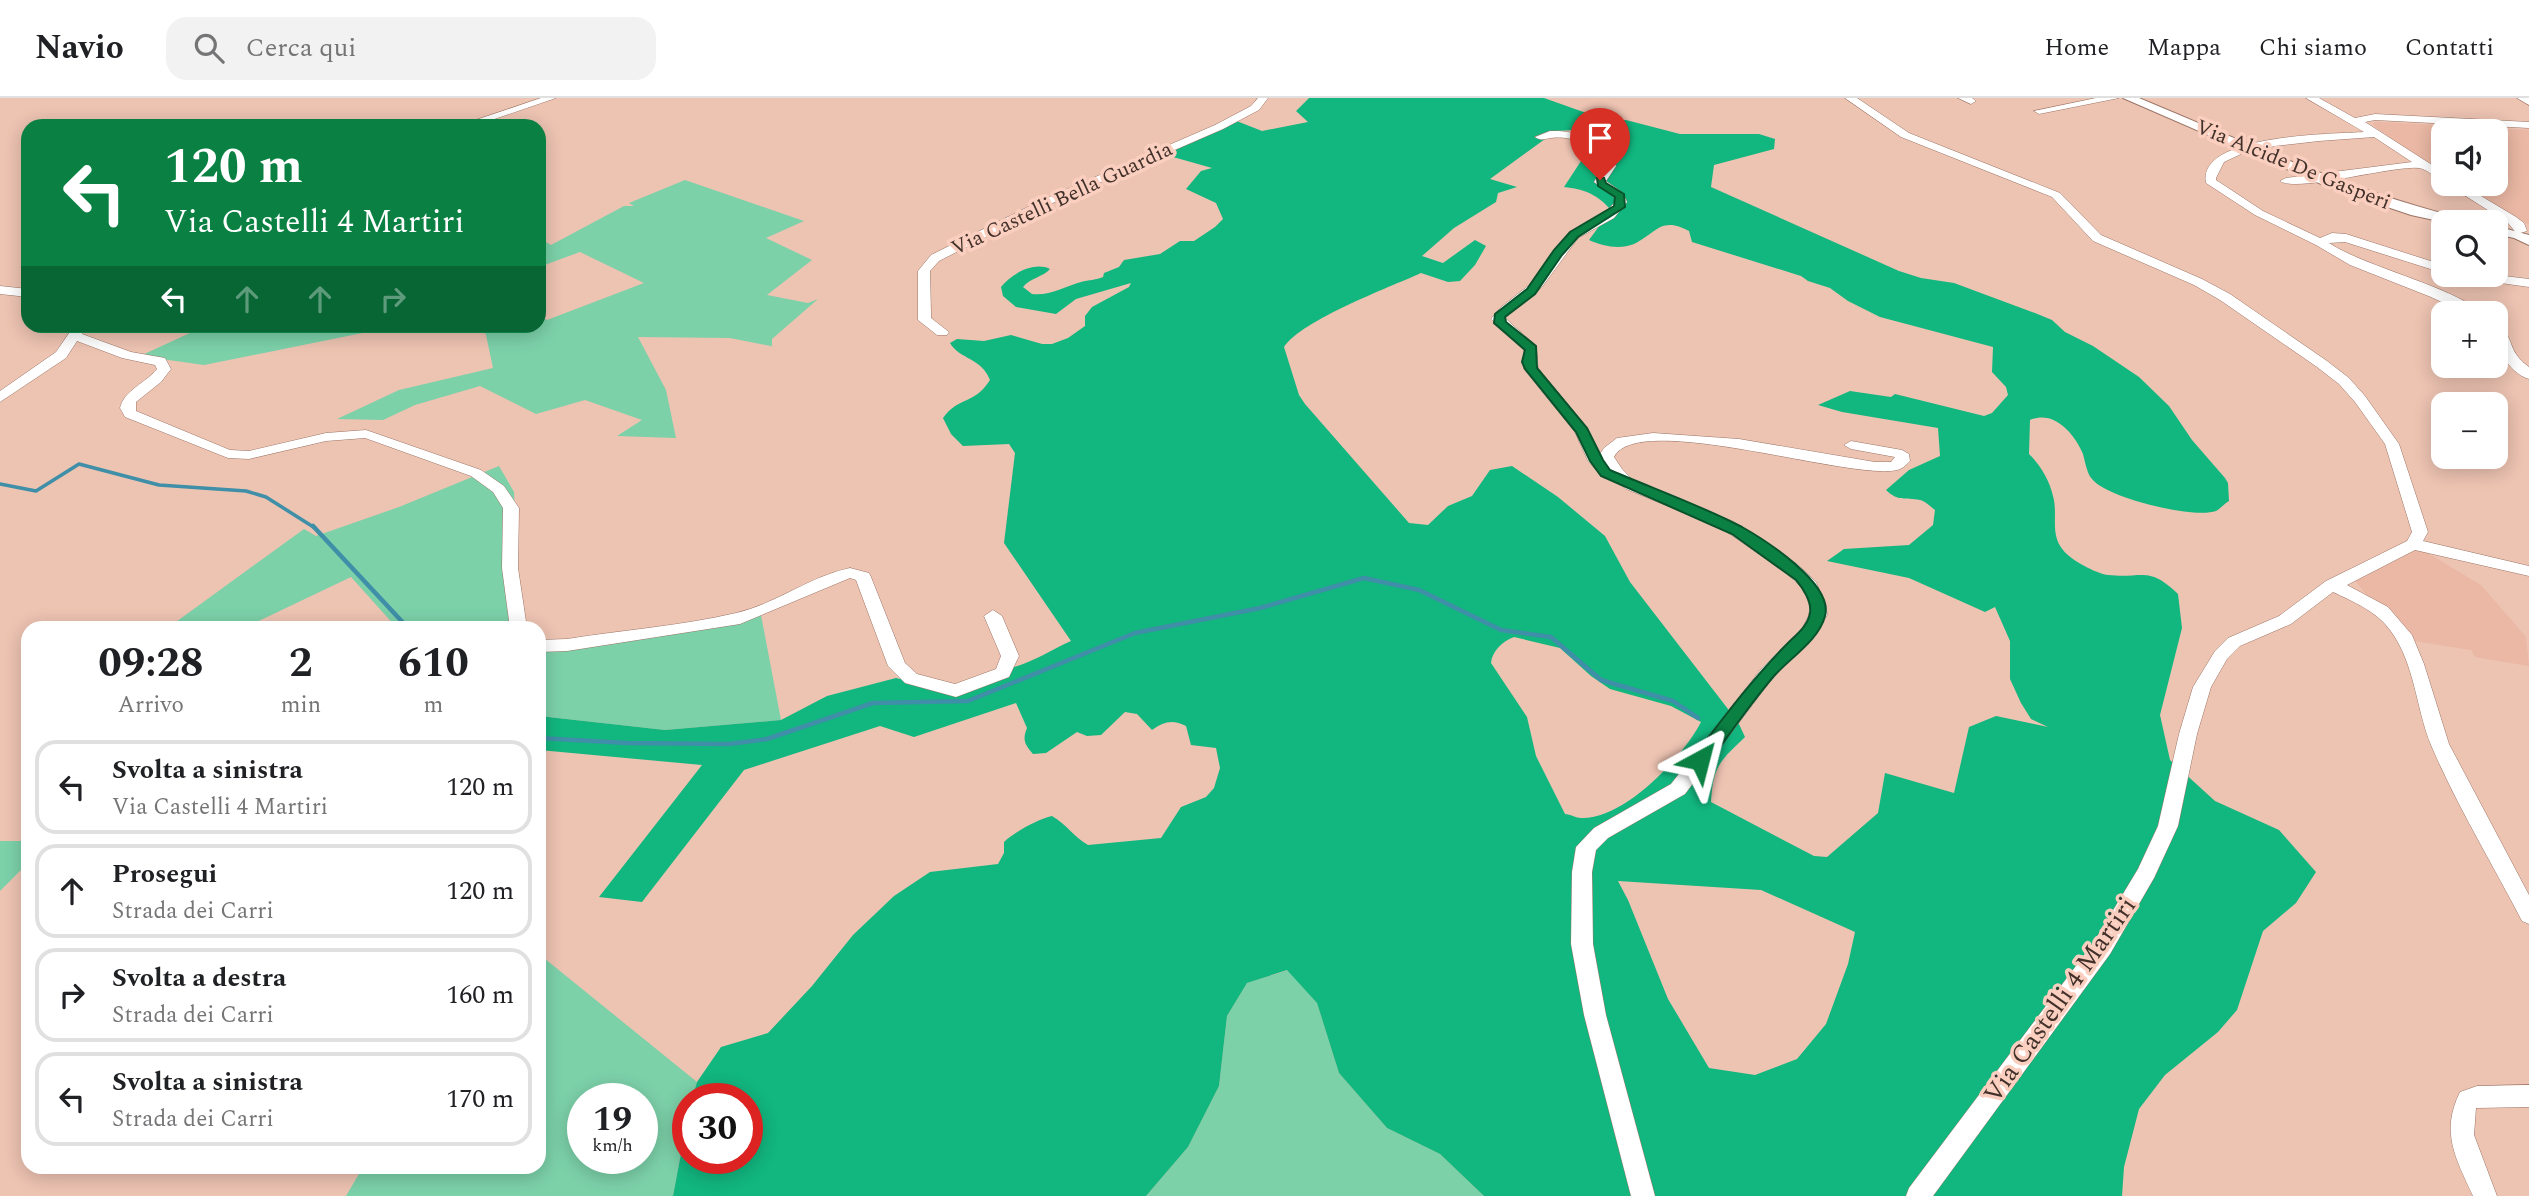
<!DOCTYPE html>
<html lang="it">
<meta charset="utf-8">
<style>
body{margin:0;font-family:Spectral,serif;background:#f2f2f2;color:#202124;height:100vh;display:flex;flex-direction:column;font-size:26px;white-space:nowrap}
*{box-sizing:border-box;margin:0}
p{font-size:23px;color:#757577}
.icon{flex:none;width:38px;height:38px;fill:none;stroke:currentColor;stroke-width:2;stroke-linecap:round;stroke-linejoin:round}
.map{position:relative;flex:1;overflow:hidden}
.sheet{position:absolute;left:21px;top:523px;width:525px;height:553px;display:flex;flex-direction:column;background:#fff;border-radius:21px;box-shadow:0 4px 18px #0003}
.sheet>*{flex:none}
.hud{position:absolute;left:21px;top:21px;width:525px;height:214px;border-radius:21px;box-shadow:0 4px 18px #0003;background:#0b8043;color:#fff;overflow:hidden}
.buttons{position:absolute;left:2431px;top:21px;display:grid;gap:14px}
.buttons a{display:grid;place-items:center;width:77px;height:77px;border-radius:14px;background:#fff;box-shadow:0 4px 18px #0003;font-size:35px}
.speed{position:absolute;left:567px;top:985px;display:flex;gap:14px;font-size:35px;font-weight:700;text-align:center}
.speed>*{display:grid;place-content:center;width:91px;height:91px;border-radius:50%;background:#fff;box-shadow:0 4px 18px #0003;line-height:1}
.speed small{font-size:18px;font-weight:400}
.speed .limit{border:10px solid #d22;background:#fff;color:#111}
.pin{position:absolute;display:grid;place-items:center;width:60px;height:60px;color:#fff;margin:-72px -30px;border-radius:50% 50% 50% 0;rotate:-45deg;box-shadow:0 0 7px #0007}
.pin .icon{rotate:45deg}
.me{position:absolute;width:77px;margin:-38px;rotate:38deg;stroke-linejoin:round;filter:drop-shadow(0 0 5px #0008)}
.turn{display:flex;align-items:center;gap:24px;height:147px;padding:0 28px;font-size:32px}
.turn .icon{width:91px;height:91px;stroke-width:2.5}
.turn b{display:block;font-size:49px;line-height:60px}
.lanes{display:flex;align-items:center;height:66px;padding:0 28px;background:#0003;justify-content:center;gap:35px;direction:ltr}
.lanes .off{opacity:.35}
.eta{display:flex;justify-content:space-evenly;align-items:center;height:119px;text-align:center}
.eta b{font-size:42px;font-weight:700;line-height:49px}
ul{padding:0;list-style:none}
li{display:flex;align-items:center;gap:21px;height:94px;margin:0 14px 10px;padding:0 14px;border:4px solid #e0e0e0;border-radius:21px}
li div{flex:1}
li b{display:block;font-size:26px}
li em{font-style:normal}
header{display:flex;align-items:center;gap:42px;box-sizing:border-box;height:98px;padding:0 35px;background:#fff;border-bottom:2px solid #e0e0e0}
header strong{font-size:33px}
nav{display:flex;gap:38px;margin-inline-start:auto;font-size:24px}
.search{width:490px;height:63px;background:#f2f2f2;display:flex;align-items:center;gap:18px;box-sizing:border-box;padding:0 24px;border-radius:21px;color:#757577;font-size:26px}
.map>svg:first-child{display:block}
.built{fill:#eab8a4}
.green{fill:#7cd1a9;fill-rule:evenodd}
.forest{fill:#12b67f;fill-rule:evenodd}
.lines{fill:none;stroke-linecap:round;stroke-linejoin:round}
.stream-far1{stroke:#3e8fa7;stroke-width:3.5}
.stream{stroke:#3e8fa7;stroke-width:4.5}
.minor-casing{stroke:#9c7566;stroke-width:1}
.tertiary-casing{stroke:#9c7566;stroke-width:2}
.minor{fill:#fff;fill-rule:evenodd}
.tertiary{fill:#fff;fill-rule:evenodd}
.route{fill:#0b8043;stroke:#07532c;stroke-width:2}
.labels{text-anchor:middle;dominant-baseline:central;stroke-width:7;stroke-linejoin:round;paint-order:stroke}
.far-street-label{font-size:21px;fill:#41312a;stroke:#fbcfbf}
.street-label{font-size:26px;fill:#41312a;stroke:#fbcfbf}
</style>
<header>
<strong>Navio</strong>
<div class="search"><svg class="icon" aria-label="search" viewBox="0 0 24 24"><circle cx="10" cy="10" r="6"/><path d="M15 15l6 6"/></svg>Cerca qui</div>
<nav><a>Home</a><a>Mappa</a><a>Chi siamo</a><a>Contatti</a></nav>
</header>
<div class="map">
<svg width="2529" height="1098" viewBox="0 0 2529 1098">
<rect width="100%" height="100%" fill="#edc3b2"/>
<!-- built -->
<g class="built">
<polygon points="2378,24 2529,32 2529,127 2461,86 2496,86 2496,33 2443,33 2443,75 2375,29 2373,25"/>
<polygon points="2409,444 2481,487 2526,539 2529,568 2475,559 2471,552 2401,541 2354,481"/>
</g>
<!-- green -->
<g class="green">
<polygon points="685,82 804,123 766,140 812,162 767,197 808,205 818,201 772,241 772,248 776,249 730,240 638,239 666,292 676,340 617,338 642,322 585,302 536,316 480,288 415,307 383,322 337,321 399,292 493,270 486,237 481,228 539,228 539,217 547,222 644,185 580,154 539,169 539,140 551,147 624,108 634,108 629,105"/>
<polygon points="205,228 397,228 204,267 140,258"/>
<polygon points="499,368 514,394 520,530 397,530 351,479 244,530 169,529 304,431 316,438 399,409"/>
<polygon points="761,517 781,622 665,632 539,618 539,551"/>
<polygon points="0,743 28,743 28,771 22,771 0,793"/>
<path d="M539,856L697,984L692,1001H688V1018L673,1098H346L363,1069H539ZM583,1001H642V1060H583Z"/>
<polygon points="1288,872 1317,905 1339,975 1387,1030 1440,1056 1484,1098 1146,1098 1188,1049 1219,988 1227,918 1247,885"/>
</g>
<!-- forest -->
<path class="forest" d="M1309,0H1544L1606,22H1626L1680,36H1759L1775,41L1774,51L1714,67L1711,89L1899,173L1921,180L1954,185L2035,215L2052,222L2065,234L2093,248L2139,279L2169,308L2192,342L2225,380L2228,385L2229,403C2225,405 2220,411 2216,413C2193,421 2107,400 2092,381C2087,376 2085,363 2083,356C2074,335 2054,312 2030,322L2029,356C2039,365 2050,383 2053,398C2059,419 2047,440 2069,458C2077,465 2098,476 2108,477C2143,481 2148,467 2178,496L2182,530L2160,617L2170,662L2215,703L2279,732L2316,774L2296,805L2263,833L2237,912L2218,934L2165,977L2139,1011L2124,1069L2122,1098H1484L1440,1056L1387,1030L1339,975L1317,905L1287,872L1247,885L1227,918L1219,988L1188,1049L1146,1098H673L688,1018V1060H747V1001H692L697,984L721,949L768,935L812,888L853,837L894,798L930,774L998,766L1004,755V744C1015,734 1038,721 1052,718C1066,726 1074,739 1088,747L1161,740L1181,709L1206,699L1214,690L1220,670L1216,650L1191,647L1186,628C1172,621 1164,624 1152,632L1137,616L1125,614L1101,637L1087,638L1077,634L1046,655L1033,656C1025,647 1022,642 1027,630L1016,605L914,639L880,628L744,672L642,804L599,799L702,667L539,652V618L665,632L781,622L827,598L896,580L944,591H968L1012,562L1014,569C1035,563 1051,552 1071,543L1004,445L1015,355L1009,346L963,348L951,336L943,320C959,298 974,307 990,282C981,259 960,262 950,245L957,241L984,243L1011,237L1042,246H1052L1068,240L1085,228V218L1092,209L1129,189L1131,185L1076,201L1056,216L1016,209L1003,198L1001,189C1011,176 1034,163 1050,171C1043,179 1030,180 1023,189L1032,196C1050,198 1064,189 1081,184C1089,182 1096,182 1103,179L1104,175L1119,169L1124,162L1160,156L1180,143H1194L1215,129L1223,121L1216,105L1186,91L1201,73L1212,70L1159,55L1229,20L1262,33L1308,24L1296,13ZM1574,32L1582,33L1604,44L1603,53L1581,63L1564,89C1584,91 1597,96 1611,112L1589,142C1603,148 1619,152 1634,146C1657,135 1660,118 1689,133L1692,144L1801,178L1808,183L1830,190L1848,203L1880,219L1993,249L1992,274L2006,289L2008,297L1992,315L1984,318L1895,296L1891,299L1850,293L1818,307L1842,314L1938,330L1940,358L1909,372L1886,392C1898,404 1905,399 1920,402C1925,403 1931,409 1935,412L1933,427L1909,447L1844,451L1827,463L1909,480L1985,514L1995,509L2010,543V581L2021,605L2031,621L2048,629L1996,618L1969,629L1954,695L1885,675L1878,715L1827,759L1814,758L1711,704C1713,668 1720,663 1745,639L1738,624L1630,484L1605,438L1558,399L1512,368L1490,372L1472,398L1448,408L1428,427L1409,425L1305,306L1299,297L1284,249C1302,222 1388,190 1421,175L1448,184L1460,183L1475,167L1486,148L1475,142L1443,165L1422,158L1454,130L1496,104L1498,95L1517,89L1490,81L1556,33ZM1514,539L1560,550L1591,578L1610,591L1671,608L1701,624C1683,659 1624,722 1581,720C1576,720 1570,716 1565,716L1536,658L1527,619L1491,565C1492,553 1503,543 1514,539ZM1618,783L1761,792L1855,834L1848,866L1826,926L1797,961L1755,977L1709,970L1668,901L1628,802Z"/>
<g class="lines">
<!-- stream-far1 -->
<polyline class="stream-far1" points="0,386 36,393 79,366 159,387 246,393 266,399 315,430"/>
<!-- stream -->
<g class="stream">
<polyline points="313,428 408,530"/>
<polyline points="539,640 627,645 729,646 767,641 873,605 968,603 1135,535 1260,510 1364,480 1419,492 1501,532 1551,539 1601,582 1673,603 1698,620"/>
</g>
<defs>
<g id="minor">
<polygon points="541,0 556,0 474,28 458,28"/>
<polygon points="1258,0 1268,0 1259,12 1223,31 1048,107 939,163 930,173 931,216 931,220 949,234 947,237 937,237 918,222 918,173 931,157 1040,103 1215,27 1251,8"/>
<path d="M1845,0H1857L1909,35L2060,95L2101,137L2202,181L2230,196L2327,263L2349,280L2365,298L2399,346L2428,434L2423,443L2529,468V478L2415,452L2347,487L2388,509L2412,537L2424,566L2449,646L2529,797V826L2522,823C2492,765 2457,708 2431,647C2416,611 2415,565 2390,532C2376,513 2354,504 2333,494L2291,526L2240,548L2227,561L2211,589L2197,636L2178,728L2154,780L2110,856L1933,1098H1906L1909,1090L2094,844L2138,771L2158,728L2179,636L2193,589L2215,553L2228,540L2279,518L2326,483L2407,443L2412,434L2385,346L2355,304L2339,286L2317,269L2220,202L2194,187L2093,143L2052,99L1901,39Z"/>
<polygon points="1958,0 1972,0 1976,3 1971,6"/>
<polygon points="2096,0 2119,0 2039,16 2034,13"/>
<path d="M2306,0H2319L2355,20L2375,16L2529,24V30L2375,22L2365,24L2443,74V82C2435,80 2427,71 2419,70C2394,67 2296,95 2280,83L2286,80L2412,64L2374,39L2319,43L2275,48L2241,56L2224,64L2216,80V82L2263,113L2320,140L2332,135L2346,136L2443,167V175L2345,144L2329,145C2365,169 2460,191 2480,215H2465L2431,199L2350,167L2316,147L2255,117L2206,85C2196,36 2334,36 2364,34Z"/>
<polygon points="2517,0 2529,0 2529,7"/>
<path d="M1550,33C1578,32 1602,42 1616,68L1606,83L1623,95L1627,104L1614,120L1578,140L1542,189L1505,220L1536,248L1538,270L1587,330L1600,356L1604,350L1617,340L1653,335L1739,341L1875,364H1891L1895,359L1851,351L1844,347L1851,343L1902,352L1909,356L1910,363C1906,367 1902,371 1897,372C1850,383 1637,312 1614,359L1622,371L1636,385L1732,423L1797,466L1816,484L1826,508L1827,517L1816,536L1774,578L1685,696L1608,740L1596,752L1592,774L1593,846L1606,917L1655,1098H1631L1584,917L1571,846L1572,774L1576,749L1594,730L1671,686L1762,570L1803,529L1809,517L1810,508L1803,490L1785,474L1720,429L1626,391L1614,380H1604L1588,363L1575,334L1524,271V252L1491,221L1500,210L1533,184L1569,135L1605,115L1615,104L1614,99L1594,84L1604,68C1594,48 1573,37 1551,40C1543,41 1541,43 1535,39Z"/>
<polygon points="2447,86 2461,86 2516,119 2524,125 2527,133 2517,136 2508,125"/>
<polygon points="2466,177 2496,177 2529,181 2529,189 2472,181"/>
<polygon points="0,188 28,191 28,199 0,196"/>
<path d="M2496,227C2510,233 2509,245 2516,256C2519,261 2525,266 2529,269V281C2508,275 2494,247 2496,227Z"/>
<path d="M74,228H86L82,236L131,254L165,260L171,271L161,284L136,304V313L230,352L249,353L326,335L366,332L481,372L504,388L519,410L518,470L527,530H510L502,470L503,410L493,394L471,378L365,340L326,343L249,361L228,360L125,319L120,310C124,292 146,285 157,271L155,267L122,260L77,243L66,260L0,304V293L56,254Z"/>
<path d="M850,470L869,475L871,479L905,565L917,576L955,586L996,571L1001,558L984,518L993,512L1002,518L1019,558L1009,579L956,599L905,585L888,568L856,482L850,480L740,526L567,553L539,554V542L567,541C623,532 681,528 736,515C776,506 810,478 850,470Z"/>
<path d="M2529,987V1009L2476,1010L2474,1037L2497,1098H2473C2456,1061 2440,1034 2460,994L2477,988Z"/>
</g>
<g id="tertiary">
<path d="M2123,0H2139C2247,45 2351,93 2464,121L2466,124H2443L2411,117L2328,89Z"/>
<polygon points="2496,128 2529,137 2529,147 2514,140 2496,136"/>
</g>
</defs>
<!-- minor casing -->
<use href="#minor" class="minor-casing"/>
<!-- tertiary casing -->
<use href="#tertiary" class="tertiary-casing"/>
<!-- minor -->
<use href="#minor" class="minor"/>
<!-- tertiary -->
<use href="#tertiary" class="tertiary"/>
</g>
<!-- route -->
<path class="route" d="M1597,80H1604L1606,85L1624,96L1625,109L1578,139L1562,157L1535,196L1505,219L1506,224L1536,248L1537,270L1587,330L1603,362L1610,372C1654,391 1700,407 1742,429C1765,442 1834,486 1825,518C1819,542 1790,560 1774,578C1750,606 1729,637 1707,667H1694L1692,662L1694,658C1724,619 1753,580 1788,545C1796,537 1808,528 1810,515C1812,504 1803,490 1796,482L1732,436L1601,378L1590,363L1576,334L1525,271L1522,264L1525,252L1494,225L1495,216L1527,191L1554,152L1570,134L1614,108L1615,99L1598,88Z"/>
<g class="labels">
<!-- far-street labels -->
<g class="far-street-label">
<text transform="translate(2293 67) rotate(22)">Via Alcide De Gasperi</text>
<text transform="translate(1062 101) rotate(-25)">Via Castelli Bella Guardia</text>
</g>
<!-- street labels -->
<g class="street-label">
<text transform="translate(2060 902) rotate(-55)">Via Castelli 4 Martiri</text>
</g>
</g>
</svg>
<div class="buttons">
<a><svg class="icon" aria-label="sound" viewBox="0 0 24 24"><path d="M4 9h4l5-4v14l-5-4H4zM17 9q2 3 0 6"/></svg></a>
<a><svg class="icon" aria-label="search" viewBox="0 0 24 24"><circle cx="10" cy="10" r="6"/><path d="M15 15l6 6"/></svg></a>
<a>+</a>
<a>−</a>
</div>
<div class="speed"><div>19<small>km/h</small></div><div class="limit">30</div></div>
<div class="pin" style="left:1600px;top:82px;background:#d93025"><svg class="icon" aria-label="arrive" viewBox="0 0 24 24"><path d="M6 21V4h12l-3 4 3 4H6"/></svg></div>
<svg class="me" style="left:1700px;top:662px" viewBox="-20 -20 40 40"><path d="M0-17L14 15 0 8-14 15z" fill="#0b8043" stroke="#fff" stroke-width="4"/></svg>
<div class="hud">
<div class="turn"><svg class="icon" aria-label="left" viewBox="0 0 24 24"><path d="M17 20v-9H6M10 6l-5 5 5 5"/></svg><div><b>120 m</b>Via Castelli 4 Martiri</div></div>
<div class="lanes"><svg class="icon" aria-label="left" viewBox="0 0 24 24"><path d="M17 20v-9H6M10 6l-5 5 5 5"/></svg><svg class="icon off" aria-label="ahead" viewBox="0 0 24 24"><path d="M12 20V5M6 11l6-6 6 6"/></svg><svg class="icon off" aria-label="ahead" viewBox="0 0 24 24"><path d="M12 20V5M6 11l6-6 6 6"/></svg><svg class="icon off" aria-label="right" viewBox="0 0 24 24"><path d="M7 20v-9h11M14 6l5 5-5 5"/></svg></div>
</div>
<section class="sheet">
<div class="eta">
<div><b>09:28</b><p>Arrivo</p></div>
<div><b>2</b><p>min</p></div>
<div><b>610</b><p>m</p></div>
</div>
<ul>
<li><svg class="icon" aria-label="left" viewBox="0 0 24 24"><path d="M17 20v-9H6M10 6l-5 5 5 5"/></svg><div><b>Svolta a sinistra</b><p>Via Castelli 4 Martiri</p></div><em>120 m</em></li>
<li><svg class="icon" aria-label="ahead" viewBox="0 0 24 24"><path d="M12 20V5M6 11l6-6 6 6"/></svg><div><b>Prosegui</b><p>Strada dei Carri</p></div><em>120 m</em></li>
<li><svg class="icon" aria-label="right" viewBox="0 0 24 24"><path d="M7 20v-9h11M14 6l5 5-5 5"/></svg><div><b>Svolta a destra</b><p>Strada dei Carri</p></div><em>160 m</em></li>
<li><svg class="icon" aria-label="left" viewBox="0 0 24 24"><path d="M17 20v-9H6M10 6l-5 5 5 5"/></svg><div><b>Svolta a sinistra</b><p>Strada dei Carri</p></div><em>170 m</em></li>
</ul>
</section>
</div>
